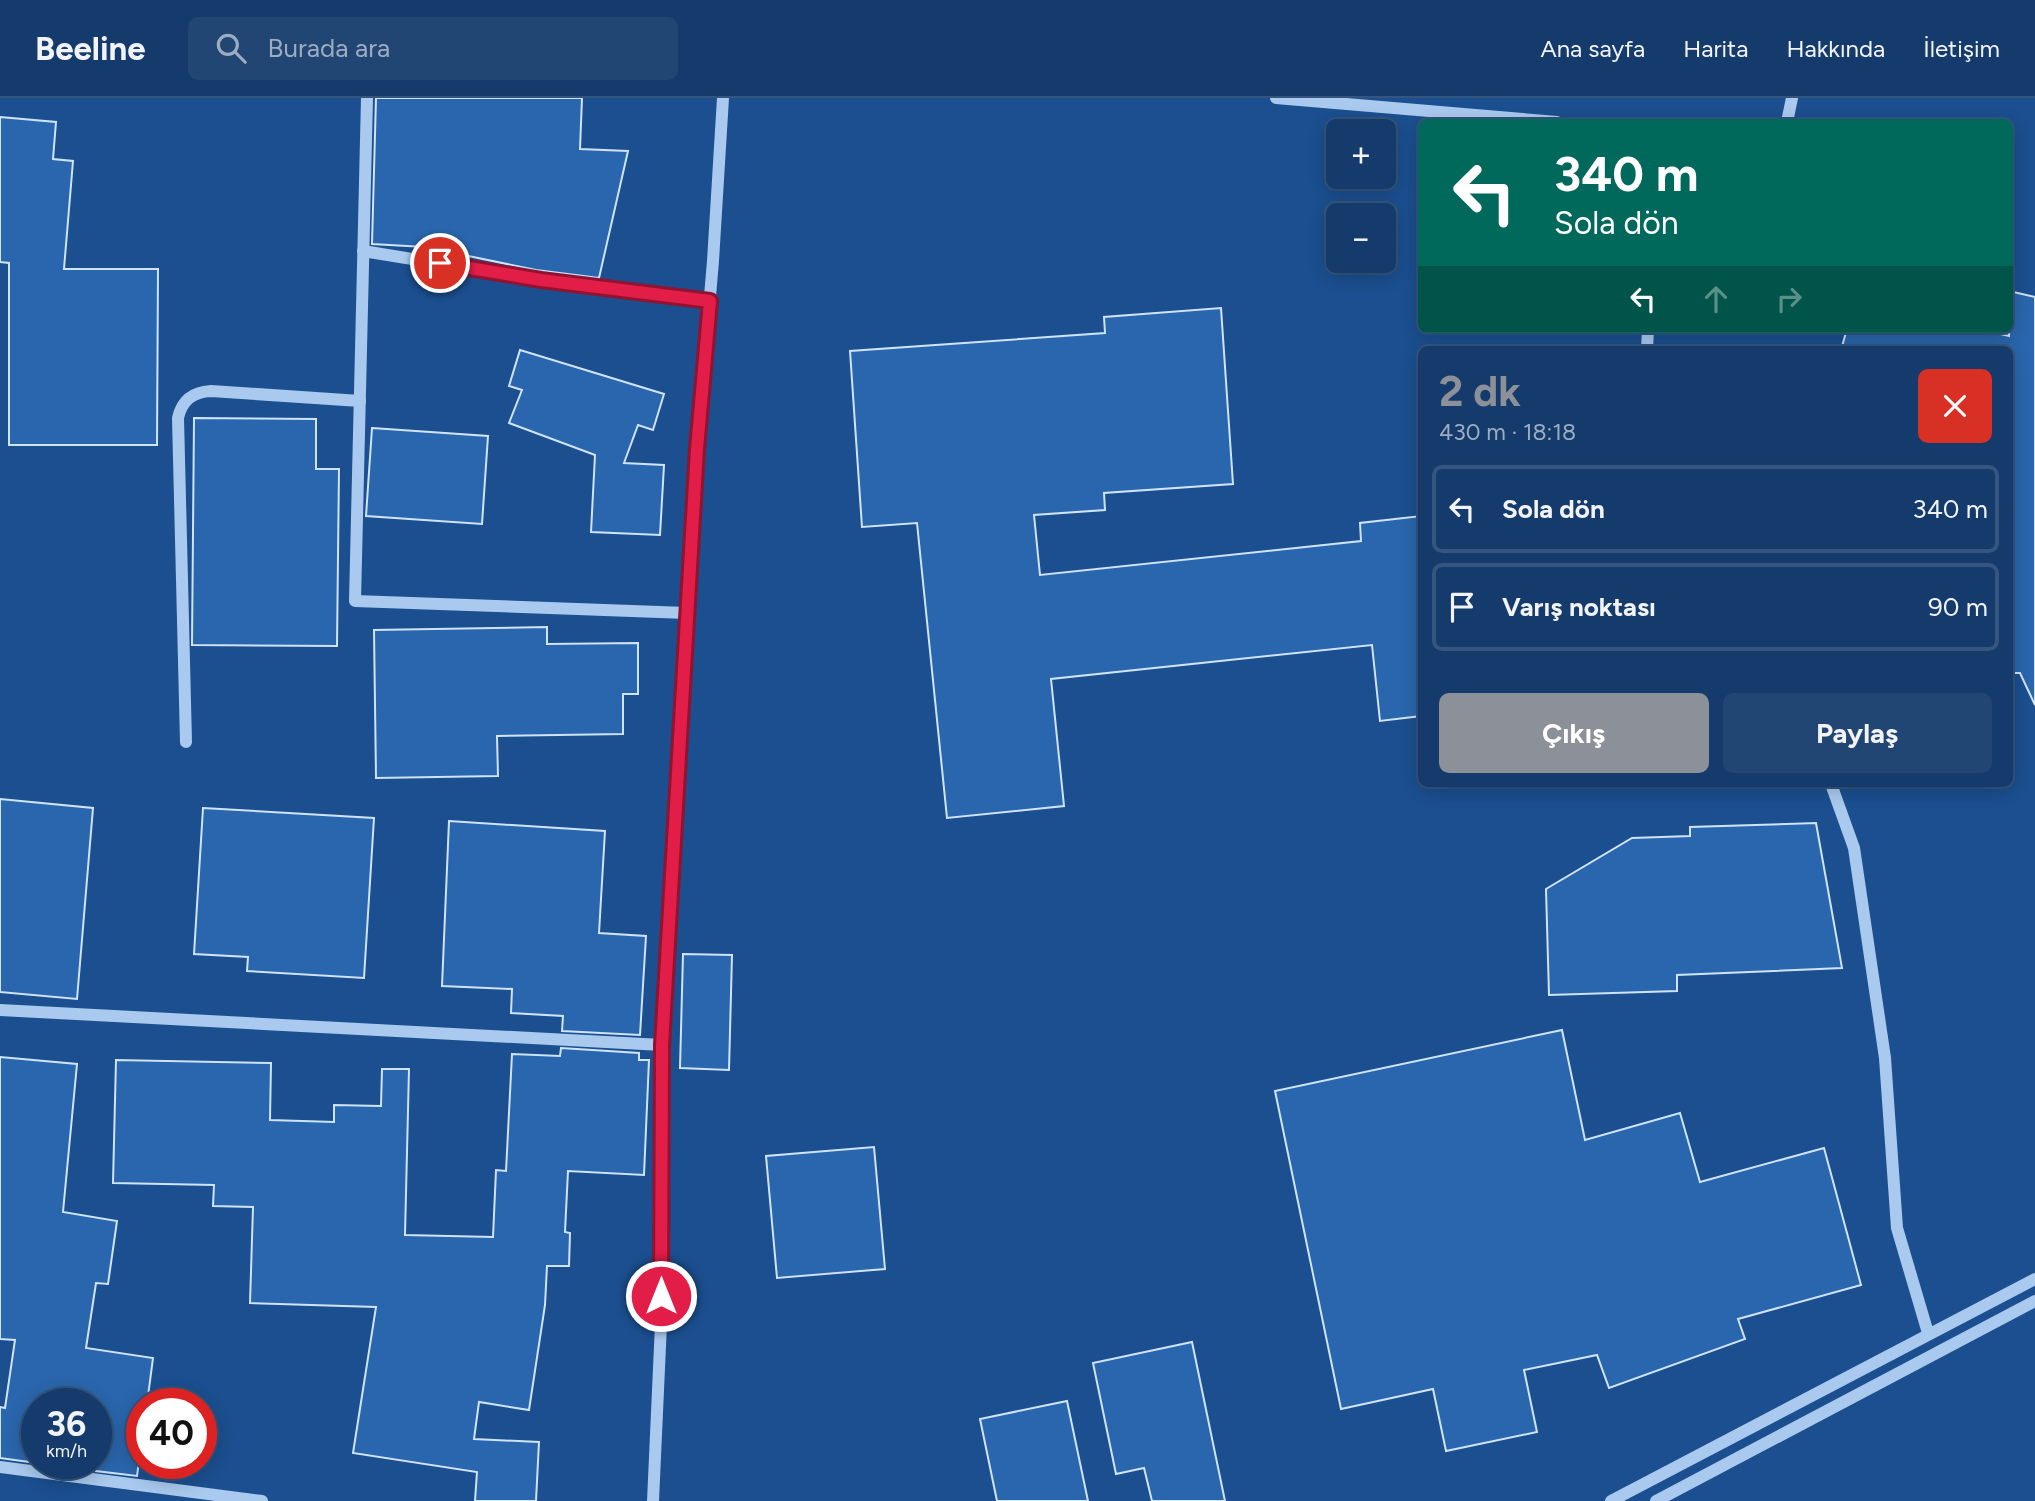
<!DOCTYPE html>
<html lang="tr">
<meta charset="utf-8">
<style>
body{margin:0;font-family:Figtree,sans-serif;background:#214673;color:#f1f3f6;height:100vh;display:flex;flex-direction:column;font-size:26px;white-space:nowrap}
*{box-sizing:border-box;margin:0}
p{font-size:23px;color:#9dadc1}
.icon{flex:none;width:38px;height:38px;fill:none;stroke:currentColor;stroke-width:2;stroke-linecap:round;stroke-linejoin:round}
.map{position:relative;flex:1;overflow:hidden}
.drawer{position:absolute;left:1418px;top:248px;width:595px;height:441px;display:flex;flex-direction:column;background:#143b6b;border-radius:10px;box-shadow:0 4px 18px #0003,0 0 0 2px #33557e}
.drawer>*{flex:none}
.guide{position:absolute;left:1418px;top:21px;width:595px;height:214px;border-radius:10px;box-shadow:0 4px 18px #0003,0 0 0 2px #33557e;background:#00695c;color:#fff;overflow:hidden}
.controls{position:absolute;left:1326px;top:21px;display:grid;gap:14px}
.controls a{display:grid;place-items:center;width:70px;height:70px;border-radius:10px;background:#143b6b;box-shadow:0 4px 18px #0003,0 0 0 2px #33557e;font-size:35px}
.speed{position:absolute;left:21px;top:1290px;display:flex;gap:14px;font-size:35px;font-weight:700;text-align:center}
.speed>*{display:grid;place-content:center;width:91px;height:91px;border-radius:50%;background:#143b6b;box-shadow:0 4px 18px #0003,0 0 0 2px #33557e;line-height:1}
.speed small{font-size:18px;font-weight:400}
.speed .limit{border:10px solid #d22;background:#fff;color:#111}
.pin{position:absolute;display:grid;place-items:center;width:60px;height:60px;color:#fff;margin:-30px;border:4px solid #fff;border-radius:50%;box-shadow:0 2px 7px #0007}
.me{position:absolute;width:77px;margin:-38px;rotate:0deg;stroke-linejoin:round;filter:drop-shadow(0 0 5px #0008)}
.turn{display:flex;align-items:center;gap:24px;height:147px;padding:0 21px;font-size:32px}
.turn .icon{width:91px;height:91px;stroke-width:2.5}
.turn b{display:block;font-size:49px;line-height:60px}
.lanes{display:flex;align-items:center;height:66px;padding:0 21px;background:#0003;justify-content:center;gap:35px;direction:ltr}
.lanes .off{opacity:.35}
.round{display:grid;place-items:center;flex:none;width:74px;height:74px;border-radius:10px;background:#214673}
.headline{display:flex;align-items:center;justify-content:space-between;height:119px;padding:0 21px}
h1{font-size:42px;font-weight:700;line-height:52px;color:#8c9099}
.button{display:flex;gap:14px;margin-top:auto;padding:14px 21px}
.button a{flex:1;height:80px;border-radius:10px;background:#8c9099;color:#fff;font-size:28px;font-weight:700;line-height:80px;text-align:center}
.button a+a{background:#214673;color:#f1f3f6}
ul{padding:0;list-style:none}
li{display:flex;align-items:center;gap:21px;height:88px;margin:0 14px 10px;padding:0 7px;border:4px solid #33557e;border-radius:10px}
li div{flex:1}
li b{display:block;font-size:26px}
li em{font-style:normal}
header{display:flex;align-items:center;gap:42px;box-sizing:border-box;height:98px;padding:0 35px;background:#143b6b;border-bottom:2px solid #33557e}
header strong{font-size:33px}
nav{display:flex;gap:38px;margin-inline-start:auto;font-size:24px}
.search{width:490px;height:63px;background:#214673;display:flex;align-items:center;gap:18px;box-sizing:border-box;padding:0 24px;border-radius:10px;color:#9dadc1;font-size:26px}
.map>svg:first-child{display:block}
.building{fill:#2a66ad;stroke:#cfe3fa;stroke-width:2}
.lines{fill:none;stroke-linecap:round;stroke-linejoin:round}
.minor{stroke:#a9c9ee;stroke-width:12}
.route-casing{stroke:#92132f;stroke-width:18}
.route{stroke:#e11d48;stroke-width:12}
</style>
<header>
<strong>Beeline</strong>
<div class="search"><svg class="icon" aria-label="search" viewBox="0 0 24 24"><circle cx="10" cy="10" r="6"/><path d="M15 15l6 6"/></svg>Burada ara</div>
<nav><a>Ana sayfa</a><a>Harita</a><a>Hakkında</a><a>İletişim</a></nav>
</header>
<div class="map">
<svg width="2035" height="1403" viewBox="0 0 2035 1403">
<rect width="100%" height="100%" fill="#1b4f8f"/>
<!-- building -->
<g class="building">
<polygon points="376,0 582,0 580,51 628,53 599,180 536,172 425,149 372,146"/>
<polygon points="0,19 56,24 53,61 73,63 64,171 158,171 157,347 9,347 9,165 0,164"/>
<polygon points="2009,193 2035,199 2035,607 2020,575 2009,575 2009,252 1841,252 1847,231 1927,231 1940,234 1941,231 1979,231 2009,238"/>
<polygon points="1221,210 1233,386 1104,395 1105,412 1034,417 1040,477 1361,443 1360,425 1421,418 1421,618 1380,623 1372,547 1051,581 1064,708 947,720 917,425 862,429 850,253 1105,235 1104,219"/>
<polygon points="520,252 664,296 653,332 638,327 624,365 664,367 660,437 591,434 595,357 509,325 522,292 509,288"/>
<polygon points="194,320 316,321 316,371 339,371 337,548 192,547"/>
<polygon points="372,330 488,338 482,426 366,418"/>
<polygon points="547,529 547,546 638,545 638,596 623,596 623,636 497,638 498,678 376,680 374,532"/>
<polygon points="0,701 93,710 77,901 0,894"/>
<polygon points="203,710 374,720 364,880 247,873 248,859 194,856"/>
<polygon points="449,723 605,733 599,835 646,838 640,937 562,933 563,918 511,915 512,891 442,888"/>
<polygon points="1816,725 1842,870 1677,877 1677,893 1549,897 1546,791 1632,740 1690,738 1690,729"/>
<polygon points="683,856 732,857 729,972 680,970"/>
<polygon points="1562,932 1585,1042 1680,1015 1700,1084 1824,1050 1861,1187 1738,1221 1745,1241 1609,1290 1597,1257 1524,1272 1537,1334 1446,1353 1433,1291 1341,1311 1275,993"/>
<polygon points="561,950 639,955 639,962 649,962 644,1077 568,1073 565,1134 570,1135 569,1168 547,1168 545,1207 529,1312 479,1304 474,1341 539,1344 536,1403 475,1403 477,1374 353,1355 376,1209 250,1205 253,1109 213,1108 214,1087 113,1085 116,962 271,965 270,1022 334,1024 334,1007 381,1008 382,971 409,971 405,1137 493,1139 496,1072 506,1073 512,956 560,958"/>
<polygon points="0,959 77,966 63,1114 117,1123 108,1186 96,1185 86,1250 153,1260 147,1306 142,1306 142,1342 137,1378 96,1373 96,1306 37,1306 37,1365 0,1360 0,1309 5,1310 15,1242 0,1241"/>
<polygon points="874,1049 885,1171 777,1180 766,1058"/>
<polygon points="1192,1244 1225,1403 1152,1403 1144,1370 1116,1376 1093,1265"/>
<polygon points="1067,1303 1088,1403 997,1403 980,1321"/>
</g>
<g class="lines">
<!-- minor -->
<g class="minor">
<polyline points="367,0 355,503 687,515"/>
<polyline points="1276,0 1557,24"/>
<polyline points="1787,24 1792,0"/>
<polyline points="363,153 541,182 710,203"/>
<polyline points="1647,252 1648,231"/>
<path d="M186,644L178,320C182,302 193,294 211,293L360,303"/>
<polyline points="1831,686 1854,750 1885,960 1897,1130 1928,1235"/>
<polyline points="0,912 662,947"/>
<polyline points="0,1369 262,1403"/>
<polyline points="653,1403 661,1226 662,947 697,351 713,163 723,0"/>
<polyline points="1611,1403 2035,1181"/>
<polyline points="1656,1403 2035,1203"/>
</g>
</g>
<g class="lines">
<defs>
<polyline id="route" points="440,165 541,182 710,203 697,351 662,947 661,1198"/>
</defs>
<!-- route casing -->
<use href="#route" class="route-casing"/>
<!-- route -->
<use href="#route" class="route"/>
</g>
</svg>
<div class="controls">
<a>+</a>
<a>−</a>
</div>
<div class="speed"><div>36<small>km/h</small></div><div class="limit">40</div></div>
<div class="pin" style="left:440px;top:165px;background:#d93025"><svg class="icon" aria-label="arrive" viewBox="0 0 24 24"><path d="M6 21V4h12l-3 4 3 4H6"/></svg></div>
<svg class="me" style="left:661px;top:1198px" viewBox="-20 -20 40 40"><circle r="17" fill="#e11d48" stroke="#fff" stroke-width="3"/><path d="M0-11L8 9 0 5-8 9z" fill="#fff"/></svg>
<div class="guide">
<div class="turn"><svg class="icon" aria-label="left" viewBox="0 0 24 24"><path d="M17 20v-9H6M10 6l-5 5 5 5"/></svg><div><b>340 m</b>Sola dön</div></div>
<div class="lanes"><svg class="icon" aria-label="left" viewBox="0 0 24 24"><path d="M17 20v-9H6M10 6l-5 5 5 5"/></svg><svg class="icon off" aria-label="ahead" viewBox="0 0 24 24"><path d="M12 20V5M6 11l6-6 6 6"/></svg><svg class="icon off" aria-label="right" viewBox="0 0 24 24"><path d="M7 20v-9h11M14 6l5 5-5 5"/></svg></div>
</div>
<section class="drawer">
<div class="headline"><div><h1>2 dk</h1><p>430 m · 18:18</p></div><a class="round" style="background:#d93025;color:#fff"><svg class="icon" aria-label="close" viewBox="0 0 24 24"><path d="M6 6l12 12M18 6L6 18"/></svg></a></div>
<ul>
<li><svg class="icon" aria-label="left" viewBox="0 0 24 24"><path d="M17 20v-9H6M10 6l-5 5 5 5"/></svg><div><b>Sola dön</b></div><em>340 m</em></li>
<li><svg class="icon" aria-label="arrive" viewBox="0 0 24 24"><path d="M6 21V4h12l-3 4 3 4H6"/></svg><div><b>Varış noktası</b></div><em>90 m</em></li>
</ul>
<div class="button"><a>Çıkış</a><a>Paylaş</a></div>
</section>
</div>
